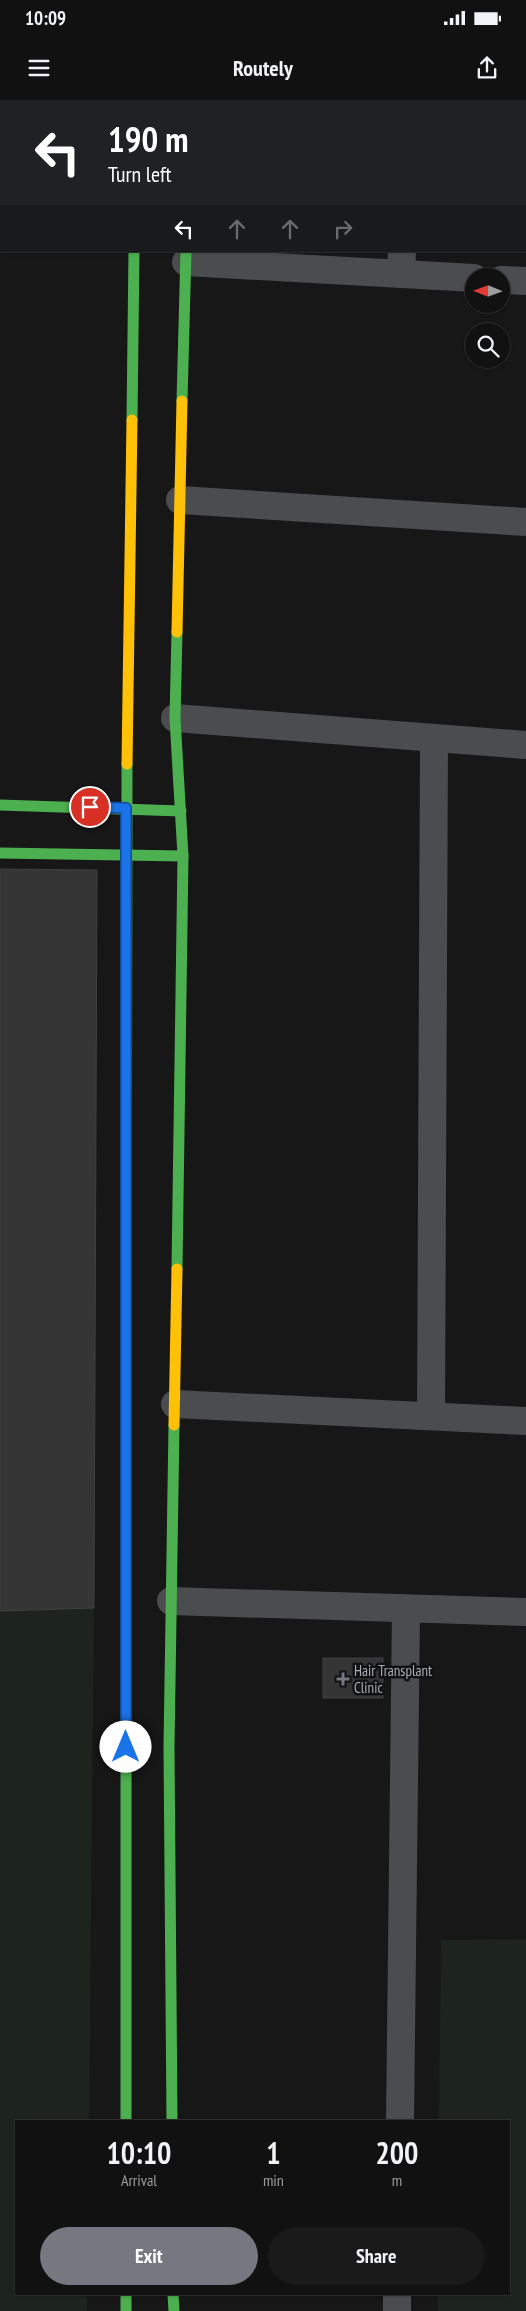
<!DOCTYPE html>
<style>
body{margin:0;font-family:"PT Sans Narrow",sans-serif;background:#1a1a1a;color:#f1f3f6;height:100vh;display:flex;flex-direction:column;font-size:19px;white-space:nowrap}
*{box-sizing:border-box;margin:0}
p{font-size:16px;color:#9c9d9f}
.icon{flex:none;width:28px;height:28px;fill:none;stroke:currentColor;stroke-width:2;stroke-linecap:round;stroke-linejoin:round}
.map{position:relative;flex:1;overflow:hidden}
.details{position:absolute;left:15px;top:2020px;width:495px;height:175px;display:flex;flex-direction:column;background:#111;border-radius:0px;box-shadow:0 1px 4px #0004,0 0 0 1px #303131}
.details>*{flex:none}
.top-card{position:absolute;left:0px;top:0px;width:526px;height:152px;box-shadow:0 1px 4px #0004,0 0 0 1px #303131;background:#202124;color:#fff;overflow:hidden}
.needle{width:32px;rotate:271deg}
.tools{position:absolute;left:465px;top:168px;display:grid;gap:10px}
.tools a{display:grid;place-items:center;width:45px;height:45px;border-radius:50%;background:#111;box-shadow:0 1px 4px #0004,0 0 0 1px #303131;font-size:25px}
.pin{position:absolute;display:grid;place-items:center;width:42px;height:42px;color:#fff;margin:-21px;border:2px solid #fff;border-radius:50%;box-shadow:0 1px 5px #0007}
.me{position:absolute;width:55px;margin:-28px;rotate:0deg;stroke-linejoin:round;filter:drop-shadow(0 0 4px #0008)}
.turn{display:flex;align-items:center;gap:18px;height:105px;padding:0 25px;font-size:22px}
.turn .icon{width:65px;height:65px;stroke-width:2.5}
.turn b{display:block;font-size:35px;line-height:42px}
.lanes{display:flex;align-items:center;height:48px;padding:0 25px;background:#0003;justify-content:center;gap:25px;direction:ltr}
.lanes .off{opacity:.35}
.eta{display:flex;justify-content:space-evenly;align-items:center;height:85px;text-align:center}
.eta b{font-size:30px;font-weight:600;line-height:35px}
.primary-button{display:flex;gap:10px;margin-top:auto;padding:10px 25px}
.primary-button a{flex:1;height:58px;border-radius:30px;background:#757880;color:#fff;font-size:20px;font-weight:600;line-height:58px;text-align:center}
.primary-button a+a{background:#1a1a1a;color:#f1f3f6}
.status{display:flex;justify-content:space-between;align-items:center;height:35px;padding:0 25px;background:#111;direction:ltr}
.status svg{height:14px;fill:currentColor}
header{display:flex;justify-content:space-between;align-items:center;height:65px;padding:0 25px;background:#111;font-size:22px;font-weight:600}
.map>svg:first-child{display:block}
.green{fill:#1d241e}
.building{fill:#353536;stroke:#3f4043}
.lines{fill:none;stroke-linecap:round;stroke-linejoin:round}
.street{stroke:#4b4c50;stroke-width:28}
.fast{stroke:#4caf50;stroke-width:11}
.slow{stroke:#ffc107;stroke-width:11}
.jam{stroke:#c62828;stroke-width:11}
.route-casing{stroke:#114b97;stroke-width:12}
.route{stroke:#1a73e8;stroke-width:9}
.poi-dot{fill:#757880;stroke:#111113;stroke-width:2}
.labels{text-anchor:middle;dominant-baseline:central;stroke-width:5;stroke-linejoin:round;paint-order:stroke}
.poi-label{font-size:15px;fill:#a8adb8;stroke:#111113;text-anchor:start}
</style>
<div class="status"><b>10:09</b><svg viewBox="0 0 49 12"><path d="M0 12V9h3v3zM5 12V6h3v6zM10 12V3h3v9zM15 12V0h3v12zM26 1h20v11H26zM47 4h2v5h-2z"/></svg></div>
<header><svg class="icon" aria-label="menu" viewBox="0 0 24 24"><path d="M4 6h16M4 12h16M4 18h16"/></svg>Routely<svg class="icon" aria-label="share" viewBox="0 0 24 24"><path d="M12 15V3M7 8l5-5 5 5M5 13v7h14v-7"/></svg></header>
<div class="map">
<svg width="526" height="2211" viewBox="0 0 526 2211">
<rect width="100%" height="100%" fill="#171717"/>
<!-- green -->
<g class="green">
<polygon points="94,1508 89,2021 16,2021 16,2194 87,2194 87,2211 0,2211 0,1511"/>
<polygon points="526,1839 526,2211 438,2211 438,2194 509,2194 509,2021 439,2021 441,1840"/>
</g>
<!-- building -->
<g class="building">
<polygon points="0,769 97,770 94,1508 0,1511"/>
<rect x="323" y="1558" width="60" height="40"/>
</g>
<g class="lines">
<!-- street -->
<g class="street">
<polyline points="408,1 408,0"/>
<polyline points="186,162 474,178"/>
<polyline points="401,174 402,151"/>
<polyline points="501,180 526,181"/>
<polyline points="180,400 526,422"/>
<polyline points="175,618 526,645"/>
<polyline points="175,1304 526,1321"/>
<polyline points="431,1316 434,638"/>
<polyline points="171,1501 526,1512"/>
<polyline points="400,2021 406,1509"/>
<polyline points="397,2211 397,2194"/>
</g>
<!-- fast -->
<g class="fast">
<polyline points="190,0 190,1"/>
<polyline points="182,301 186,151"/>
<polyline points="132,320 134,151"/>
<polyline points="0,705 181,711"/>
<polyline points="0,753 183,756"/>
<polyline points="177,1169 183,756 175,618 177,532"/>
<polyline points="126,1359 127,664"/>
<polyline points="126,1649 126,2021"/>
<polyline points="172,2021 169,1647 174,1325"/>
<polyline points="126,2194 126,2211"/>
<polyline points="173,2194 174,2211"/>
</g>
<!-- slow -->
<g class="slow">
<polyline points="177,532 182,301"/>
<polyline points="127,664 132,320"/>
<polyline points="174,1325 177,1169"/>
<polyline points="126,1359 126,1649"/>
</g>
<!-- jam -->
<polyline class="jam" points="138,0 138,1"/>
</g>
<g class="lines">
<defs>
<polyline id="route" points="90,707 126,708 126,1647"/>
</defs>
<!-- route casing -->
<use href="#route" class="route-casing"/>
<!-- route -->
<use href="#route" class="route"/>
</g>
<!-- markers -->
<path class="poi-dot" d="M340.5 1571.5h5v5h5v5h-5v5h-5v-5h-5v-5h5z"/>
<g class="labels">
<!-- poi labels -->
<g class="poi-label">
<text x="354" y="1570">Hair Transplant<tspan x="354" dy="17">Clinic</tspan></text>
</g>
</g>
</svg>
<div class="tools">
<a><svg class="needle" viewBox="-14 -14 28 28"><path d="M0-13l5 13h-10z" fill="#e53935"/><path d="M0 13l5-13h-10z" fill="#9c9d9f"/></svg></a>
<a><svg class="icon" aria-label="search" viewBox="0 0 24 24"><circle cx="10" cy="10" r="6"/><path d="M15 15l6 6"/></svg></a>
</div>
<div class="pin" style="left:90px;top:707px;background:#d93025"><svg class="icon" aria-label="arrive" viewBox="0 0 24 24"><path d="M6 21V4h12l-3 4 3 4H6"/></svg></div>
<svg class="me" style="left:126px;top:1647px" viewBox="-20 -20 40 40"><circle r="19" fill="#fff"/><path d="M0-13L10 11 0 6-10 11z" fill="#1a73e8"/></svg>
<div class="top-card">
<div class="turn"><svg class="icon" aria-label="left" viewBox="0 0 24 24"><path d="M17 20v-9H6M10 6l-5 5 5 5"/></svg><div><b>190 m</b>Turn left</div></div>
<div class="lanes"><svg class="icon" aria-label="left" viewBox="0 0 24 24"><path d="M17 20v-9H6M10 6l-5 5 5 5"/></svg><svg class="icon off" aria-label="ahead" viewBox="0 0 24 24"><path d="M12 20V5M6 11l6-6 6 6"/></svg><svg class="icon off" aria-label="ahead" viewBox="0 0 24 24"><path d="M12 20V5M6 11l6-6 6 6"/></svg><svg class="icon off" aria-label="right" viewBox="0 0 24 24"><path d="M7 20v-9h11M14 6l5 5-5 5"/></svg></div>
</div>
<section class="details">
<div class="eta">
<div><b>10:10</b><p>Arrival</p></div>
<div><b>1</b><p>min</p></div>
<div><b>200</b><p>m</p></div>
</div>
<div class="primary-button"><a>Exit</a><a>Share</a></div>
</section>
</div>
